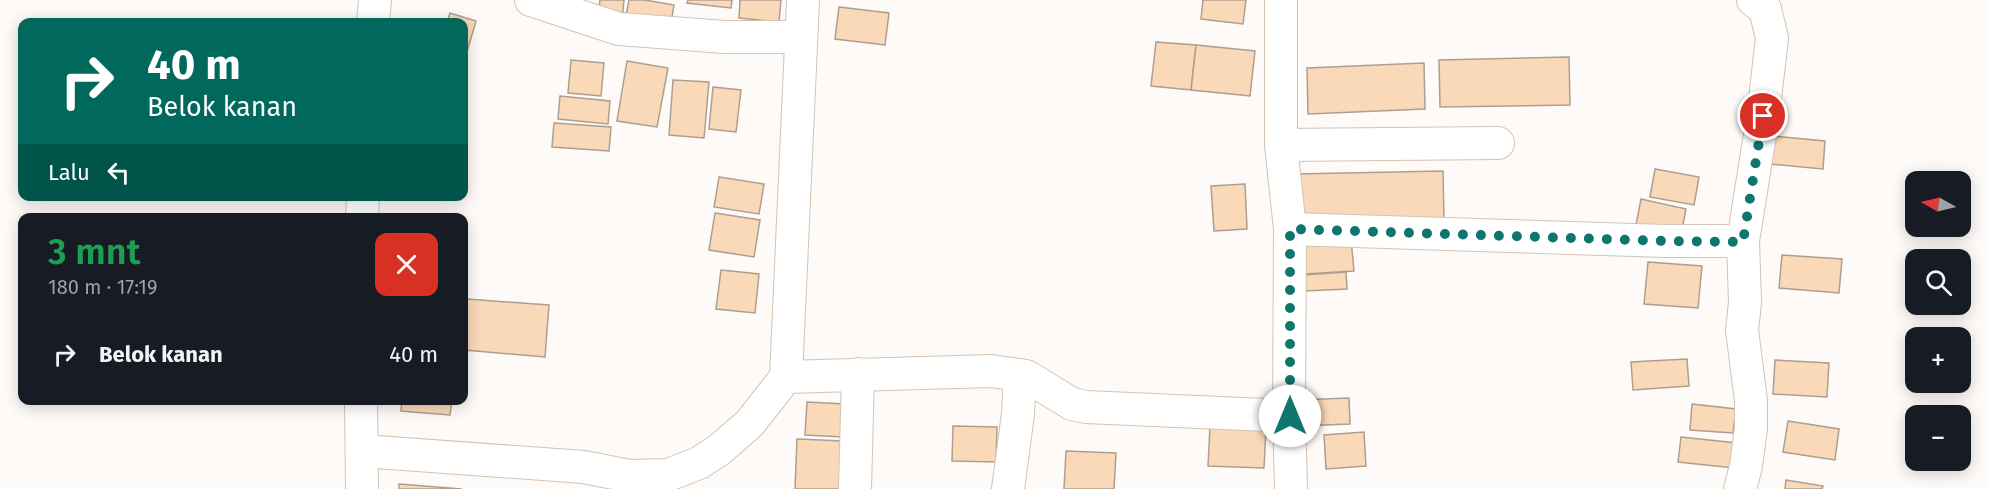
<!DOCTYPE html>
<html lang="id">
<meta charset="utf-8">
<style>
body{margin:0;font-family:"Fira Sans",sans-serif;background:#242831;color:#f1f3f6;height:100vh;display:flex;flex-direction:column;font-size:22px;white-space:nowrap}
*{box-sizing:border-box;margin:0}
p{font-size:20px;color:#9ea1a6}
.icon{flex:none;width:33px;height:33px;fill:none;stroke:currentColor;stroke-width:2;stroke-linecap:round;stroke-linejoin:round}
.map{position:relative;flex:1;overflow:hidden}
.side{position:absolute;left:18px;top:213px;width:450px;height:192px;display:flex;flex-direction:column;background:#171b24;border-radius:12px;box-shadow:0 3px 15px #0003}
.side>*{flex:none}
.guide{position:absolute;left:18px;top:18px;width:450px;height:183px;border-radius:12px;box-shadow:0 3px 15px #0003;background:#00695c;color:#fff;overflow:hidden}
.needle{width:39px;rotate:278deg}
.controls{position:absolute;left:1905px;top:171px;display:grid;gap:12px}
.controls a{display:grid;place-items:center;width:66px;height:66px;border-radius:12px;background:#171b24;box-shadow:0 3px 15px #0003;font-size:30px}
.pin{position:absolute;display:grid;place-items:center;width:51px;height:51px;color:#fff;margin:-26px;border:3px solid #fff;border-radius:50%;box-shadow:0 2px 6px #0007}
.me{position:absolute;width:66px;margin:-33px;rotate:0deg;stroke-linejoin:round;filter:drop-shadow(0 0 4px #0008)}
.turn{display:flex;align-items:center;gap:21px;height:126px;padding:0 30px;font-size:27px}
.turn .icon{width:78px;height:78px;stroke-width:2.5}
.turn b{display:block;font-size:42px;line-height:51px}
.then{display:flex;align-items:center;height:57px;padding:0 30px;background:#0003;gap:12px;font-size:22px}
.round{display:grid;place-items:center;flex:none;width:63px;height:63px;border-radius:12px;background:#242831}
.overview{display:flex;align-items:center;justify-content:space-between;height:102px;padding:0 30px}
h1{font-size:36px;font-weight:600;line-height:45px;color:#1e9e55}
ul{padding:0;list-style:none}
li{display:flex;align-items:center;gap:18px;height:78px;padding:0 30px}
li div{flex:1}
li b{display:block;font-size:22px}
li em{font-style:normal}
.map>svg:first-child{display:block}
.building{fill:#fad9b9;stroke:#ae9e8f;stroke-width:1.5}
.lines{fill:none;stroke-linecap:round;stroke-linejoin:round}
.minor-casing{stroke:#d3c3b3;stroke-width:34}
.minor{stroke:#fff;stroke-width:32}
.route{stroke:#0f766e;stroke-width:10;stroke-dasharray:0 18}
</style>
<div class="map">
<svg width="1989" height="489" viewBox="0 0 1989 489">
<rect width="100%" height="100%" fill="#fdfaf7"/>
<!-- building -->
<g class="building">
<polygon points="600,0 624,0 622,20 598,17"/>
<polygon points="629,0 645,0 674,5 670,29 625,21"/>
<polygon points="688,0 732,0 731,8 687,3"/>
<polygon points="740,0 781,0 779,22 739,18"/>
<polygon points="1203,0 1246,0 1243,24 1201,19"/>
<polygon points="839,7 889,13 885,45 835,39"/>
<polygon points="450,13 476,21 464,62 464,22 447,22"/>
<polygon points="1156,42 1196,45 1191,90 1151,86"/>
<polygon points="1196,45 1255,51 1250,96 1191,90"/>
<polygon points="1569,57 1570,105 1440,107 1439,60"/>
<polygon points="571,60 604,63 601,96 568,93"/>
<polygon points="627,61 668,68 657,127 617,121"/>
<polygon points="1424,63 1425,109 1308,114 1307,68"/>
<polygon points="673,80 709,82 704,138 669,135"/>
<polygon points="713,87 741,90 736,132 709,129"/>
<polygon points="560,96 610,101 608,124 558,119"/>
<polygon points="554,123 611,127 609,151 552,147"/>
<polygon points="1773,136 1825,141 1823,169 1770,164"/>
<polygon points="1655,169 1699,177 1694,205 1650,197"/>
<polygon points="1443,171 1444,219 1296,222 1295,174"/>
<polygon points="719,177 764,184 759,214 714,207"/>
<polygon points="1245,184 1247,229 1214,231 1211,186"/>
<polygon points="1641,199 1686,209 1681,234 1636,225"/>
<polygon points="715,213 760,220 754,257 709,250"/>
<polygon points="1351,239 1354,271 1304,274 1302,242"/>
<polygon points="1782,255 1842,259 1839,293 1779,288"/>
<polygon points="1648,262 1702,266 1698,308 1644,304"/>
<polygon points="721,270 759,274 755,313 716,309"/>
<polygon points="1346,272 1347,289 1305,291 1304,275"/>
<polygon points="467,299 549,305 545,357 464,350"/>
<polygon points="1687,359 1689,386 1633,390 1631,362"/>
<polygon points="1775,360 1829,363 1827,397 1773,394"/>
<polygon points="1349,398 1350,424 1298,426 1297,400"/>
<polygon points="402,400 452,400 450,415 401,411"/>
<polygon points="807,402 845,404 843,437 805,435"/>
<polygon points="1692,404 1736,409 1733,433 1690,430"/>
<polygon points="1788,421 1839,429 1835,460 1783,452"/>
<polygon points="953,426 997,427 996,462 952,461"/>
<polygon points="1210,426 1266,428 1264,468 1208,466"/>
<polygon points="1364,432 1366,466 1326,469 1324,435"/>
<polygon points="1681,437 1737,443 1734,468 1678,462"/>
<polygon points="797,439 843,441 840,489 795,489"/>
<polygon points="1066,451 1116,453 1114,489 1064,489"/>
<polygon points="1786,480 1823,486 1822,489 1785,489"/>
<polygon points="399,484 462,489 399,489"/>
</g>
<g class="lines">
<defs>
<g id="minor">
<polyline points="531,0 619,29 725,37 801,37"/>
<polyline points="803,0 786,377 991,371 1026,376 1072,404 1086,407 1289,416"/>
<polyline points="1281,0 1281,145 1290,229 1289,416 1291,489"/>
<polyline points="373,22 375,0"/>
<polyline points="1281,145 1498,143"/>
<polyline points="362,218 363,196"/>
<polyline points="1290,229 1665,241 1743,241"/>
<polyline points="361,400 362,489"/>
<polyline points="362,451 584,467 629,476 668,475 699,463 719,450 750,423 786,377"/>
<polyline points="855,489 858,374"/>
<polyline points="1008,489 1018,414 1020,375"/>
<polyline points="1740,489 1746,466 1751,428 1751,401 1742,330 1745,303 1743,241 1763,116 1772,38 1765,9 1753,0"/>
</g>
</defs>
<!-- minor casing -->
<use href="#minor" class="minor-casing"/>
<!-- minor -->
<use href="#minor" class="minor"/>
</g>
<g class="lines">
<!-- route -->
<polyline class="route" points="1290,416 1290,229 1665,241 1743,242 1763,116"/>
</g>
</svg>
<div class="controls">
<a><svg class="needle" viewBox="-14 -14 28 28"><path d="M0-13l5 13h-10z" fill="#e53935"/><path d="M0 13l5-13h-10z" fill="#9ea1a6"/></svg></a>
<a><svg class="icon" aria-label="search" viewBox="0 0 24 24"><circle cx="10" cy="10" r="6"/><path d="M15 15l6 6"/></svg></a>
<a>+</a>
<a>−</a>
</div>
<div class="pin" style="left:1763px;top:116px;background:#d93025"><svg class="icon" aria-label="arrive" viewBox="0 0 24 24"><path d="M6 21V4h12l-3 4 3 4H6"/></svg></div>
<svg class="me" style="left:1290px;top:416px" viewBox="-20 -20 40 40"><circle r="19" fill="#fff"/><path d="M0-13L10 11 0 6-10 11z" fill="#0f766e"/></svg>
<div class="guide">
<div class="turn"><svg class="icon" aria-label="right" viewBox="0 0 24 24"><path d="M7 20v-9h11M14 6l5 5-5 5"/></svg><div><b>40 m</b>Belok kanan</div></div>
<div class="then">Lalu<svg class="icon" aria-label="left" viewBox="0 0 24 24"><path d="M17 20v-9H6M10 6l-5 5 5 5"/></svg></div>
</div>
<section class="side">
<div class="overview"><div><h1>3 mnt</h1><p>180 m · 17:19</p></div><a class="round" style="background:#d93025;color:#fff"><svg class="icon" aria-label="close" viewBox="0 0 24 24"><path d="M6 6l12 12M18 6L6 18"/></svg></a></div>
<ul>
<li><svg class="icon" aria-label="right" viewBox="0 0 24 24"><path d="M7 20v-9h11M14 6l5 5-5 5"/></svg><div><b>Belok kanan</b></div><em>40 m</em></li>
</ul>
</section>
</div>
